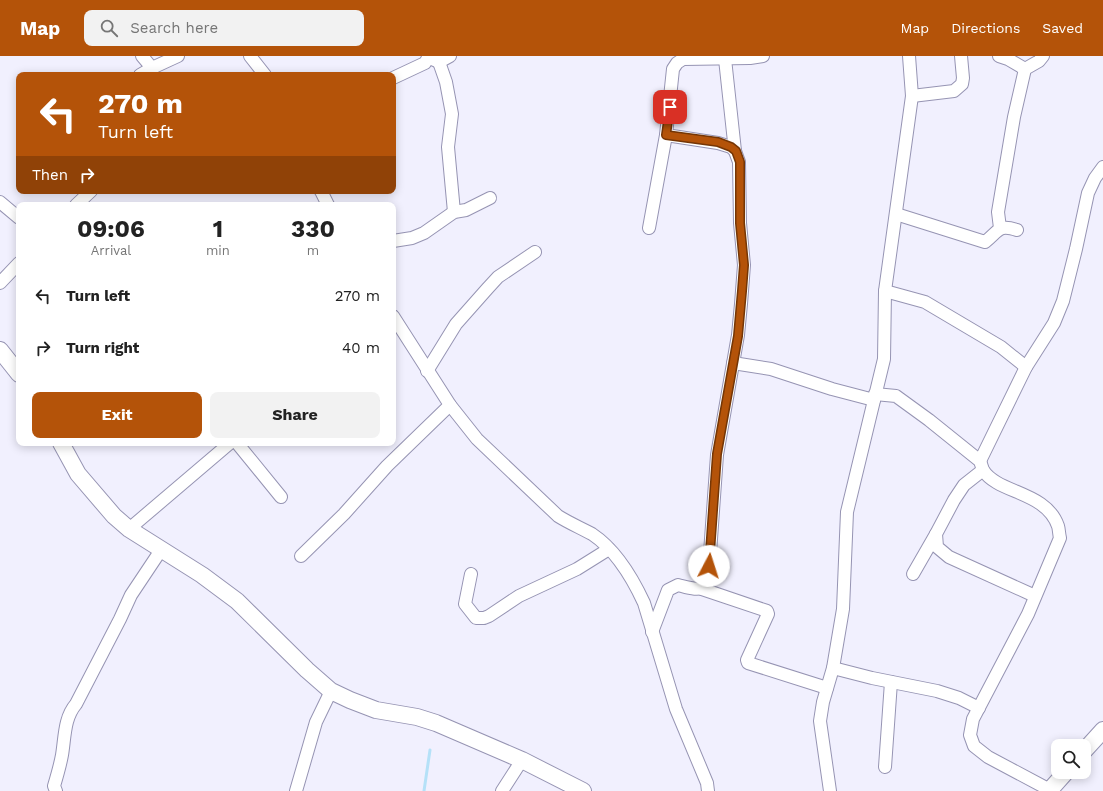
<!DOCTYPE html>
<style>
body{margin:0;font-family:"Work Sans",sans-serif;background:#f2f2f2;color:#222;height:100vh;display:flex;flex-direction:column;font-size:15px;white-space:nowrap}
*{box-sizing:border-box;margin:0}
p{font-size:13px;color:#767676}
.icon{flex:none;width:22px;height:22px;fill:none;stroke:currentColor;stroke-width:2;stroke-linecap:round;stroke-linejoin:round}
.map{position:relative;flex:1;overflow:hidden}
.drawer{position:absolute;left:16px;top:146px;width:380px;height:244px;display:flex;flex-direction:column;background:#fff;border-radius:8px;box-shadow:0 2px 10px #0003}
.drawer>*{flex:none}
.banner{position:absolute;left:16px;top:16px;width:380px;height:122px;border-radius:8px;box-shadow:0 2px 10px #0003;background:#b45309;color:#fff;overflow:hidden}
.tools{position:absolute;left:1051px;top:683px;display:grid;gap:8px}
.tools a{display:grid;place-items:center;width:40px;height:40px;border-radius:8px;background:#fff;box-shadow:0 2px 10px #0003;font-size:20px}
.pin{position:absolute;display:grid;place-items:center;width:34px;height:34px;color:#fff;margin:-17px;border-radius:8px;box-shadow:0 2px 6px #0006}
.me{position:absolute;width:44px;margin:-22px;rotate:5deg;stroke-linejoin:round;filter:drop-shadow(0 0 3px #0008)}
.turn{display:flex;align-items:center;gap:14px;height:84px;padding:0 16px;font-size:18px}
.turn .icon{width:52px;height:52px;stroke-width:2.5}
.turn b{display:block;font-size:28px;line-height:34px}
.then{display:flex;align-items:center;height:38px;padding:0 16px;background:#0003;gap:8px;font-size:15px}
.eta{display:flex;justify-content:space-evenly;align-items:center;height:68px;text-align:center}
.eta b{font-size:24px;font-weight:700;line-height:28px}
.button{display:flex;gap:8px;margin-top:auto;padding:8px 16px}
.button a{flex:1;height:46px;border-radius:8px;background:#b45309;color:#fff;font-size:16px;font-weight:700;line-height:46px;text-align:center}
.button a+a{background:#f2f2f2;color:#222}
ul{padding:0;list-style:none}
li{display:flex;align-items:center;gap:12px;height:52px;padding:0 16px}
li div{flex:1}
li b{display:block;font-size:15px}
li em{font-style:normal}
header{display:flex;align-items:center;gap:24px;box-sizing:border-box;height:56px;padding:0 20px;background:#b45309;color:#fff}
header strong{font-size:19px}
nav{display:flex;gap:22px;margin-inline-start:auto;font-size:14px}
.search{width:280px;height:36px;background:#f2f2f2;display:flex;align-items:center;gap:10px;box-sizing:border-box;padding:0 14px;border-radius:8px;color:#767676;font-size:15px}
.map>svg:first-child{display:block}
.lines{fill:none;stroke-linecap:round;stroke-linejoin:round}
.stream{stroke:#b5e1f8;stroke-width:3}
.minor-casing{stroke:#9694b3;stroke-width:14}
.tertiary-casing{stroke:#9694b3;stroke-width:18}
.minor{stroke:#fff;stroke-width:12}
.tertiary{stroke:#fff;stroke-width:16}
.route-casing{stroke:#753606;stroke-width:10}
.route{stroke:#b45309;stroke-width:7}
</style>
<header>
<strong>Map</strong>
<div class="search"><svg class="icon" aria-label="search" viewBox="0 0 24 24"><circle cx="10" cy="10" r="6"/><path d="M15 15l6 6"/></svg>Search here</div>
<nav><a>Map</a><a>Directions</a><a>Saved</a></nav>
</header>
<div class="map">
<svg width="1103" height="735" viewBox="0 0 1103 735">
<rect width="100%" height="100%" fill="#f1f0fe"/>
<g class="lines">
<!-- stream -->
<polyline class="stream" points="424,735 430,694"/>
<defs>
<g id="minor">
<polyline points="142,0 152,12"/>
<polyline points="250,0 265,19"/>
<polyline points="999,0 1008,3 1025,13"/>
<polyline points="432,3 439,6 450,0"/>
<polyline points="725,3 735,95"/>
<polyline points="439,6 446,26 452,58 448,91 454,156"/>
<polyline points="140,19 152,12 178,0"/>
<polyline points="393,22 425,7 429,0"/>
<polyline points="912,40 954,35 962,28 963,22 961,0"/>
<polyline points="321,135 328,149"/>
<polyline points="0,146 19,162"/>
<polyline points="76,149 91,135"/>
<path d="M896,158L985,186C999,175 998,168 1017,174"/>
<polyline points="649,172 666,79 673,13 677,7 683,3 750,2 763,0"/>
<polyline points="1000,172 998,156 1014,61 1025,13 1039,5 1043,0"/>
<polyline points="393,185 412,182 424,177 454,156 466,154 490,142"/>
<polyline points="0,227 19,207"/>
<polyline points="885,235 925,246 1001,291 1026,311"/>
<path d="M393,260L450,349L477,383L558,460C569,467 581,472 592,478C616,494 632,521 644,547L676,653L707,727L708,735"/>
<polyline points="733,307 771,313 832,333 874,344"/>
<polyline points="427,315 456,268 487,233 498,221 535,196"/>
<path d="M875,338L896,340L929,364L980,405C981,408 982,411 983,414C998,438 1046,435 1058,470C1059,473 1059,478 1060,482L1028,558L973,663L970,679L974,690L988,701L1050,734"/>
<polyline points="237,387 281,441"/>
<polyline points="980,405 1026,311 1054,267 1063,245 1076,193 1088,137 1095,122 1103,111"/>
<polyline points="983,414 964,429 954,444 936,478 937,491 949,501 1035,540"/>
<polyline points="129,473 230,387"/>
<polyline points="301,500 344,458 387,410 450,349"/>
<polyline points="471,518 465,548 476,562 484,562 489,560 519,540 577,513 609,493"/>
<polyline points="913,518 936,478"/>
<polyline points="702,533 767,555 768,558 747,604 748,607 827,632"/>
<path d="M652,576L668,534L678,529C686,531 699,536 706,530L708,525L717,399L738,279L741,248L744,209L740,167L739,106L735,95L731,91L718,87L666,79"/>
<polyline points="833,612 872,622 937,635 959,642 979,652"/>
<polyline points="885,711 891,626"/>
<path d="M56,735L54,730C57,720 60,710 62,699C65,681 64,662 76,648L120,563L131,539L161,494"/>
<polyline points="296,735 316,666 331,635"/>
<polyline points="502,735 522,704"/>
<polyline points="830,735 820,665 823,646 833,612 843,553 847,456 884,303 885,235 912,40 909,0"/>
</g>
<g id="tertiary">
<polyline points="0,294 19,318"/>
<polyline points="61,387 78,418 114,460 129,473 202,519 237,545 307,614 331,635 350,644 376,654 417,661 436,667 522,704 583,735"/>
<polyline points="1084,695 1103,674"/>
<polyline points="1049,735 1066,716"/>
</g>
</defs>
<!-- minor casing -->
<use href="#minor" class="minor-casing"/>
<!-- tertiary casing -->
<use href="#tertiary" class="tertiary-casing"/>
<!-- minor -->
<use href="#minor" class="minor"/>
<!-- tertiary -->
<use href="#tertiary" class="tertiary"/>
</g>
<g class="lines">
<defs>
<polyline id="route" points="670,51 666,79 718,86 731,91 736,95 740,106 740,167 744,209 742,235 738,280 717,398 709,510"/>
</defs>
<!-- route casing -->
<use href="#route" class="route-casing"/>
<!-- route -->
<use href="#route" class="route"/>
</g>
</svg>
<div class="tools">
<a><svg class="icon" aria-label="search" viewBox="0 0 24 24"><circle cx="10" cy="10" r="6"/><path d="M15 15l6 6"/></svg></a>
</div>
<div class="pin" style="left:670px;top:51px;background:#d93025"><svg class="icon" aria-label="arrive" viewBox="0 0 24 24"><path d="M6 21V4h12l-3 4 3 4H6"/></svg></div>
<svg class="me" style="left:709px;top:510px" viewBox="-20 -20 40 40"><circle r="19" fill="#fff"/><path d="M0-13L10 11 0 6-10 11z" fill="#b45309"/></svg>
<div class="banner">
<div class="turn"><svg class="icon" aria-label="left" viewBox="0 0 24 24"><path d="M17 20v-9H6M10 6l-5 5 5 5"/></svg><div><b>270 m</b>Turn left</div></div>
<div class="then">Then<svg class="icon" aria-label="right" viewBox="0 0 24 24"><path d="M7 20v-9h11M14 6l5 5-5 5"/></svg></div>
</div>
<section class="drawer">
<div class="eta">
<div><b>09:06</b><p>Arrival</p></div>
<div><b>1</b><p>min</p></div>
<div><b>330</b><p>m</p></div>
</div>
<ul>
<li><svg class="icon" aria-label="left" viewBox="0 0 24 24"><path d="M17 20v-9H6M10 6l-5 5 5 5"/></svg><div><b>Turn left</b></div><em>270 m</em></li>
<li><svg class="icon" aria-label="right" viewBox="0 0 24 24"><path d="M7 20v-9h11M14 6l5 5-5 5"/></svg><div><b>Turn right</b></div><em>40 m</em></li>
</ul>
<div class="button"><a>Exit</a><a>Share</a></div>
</section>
</div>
